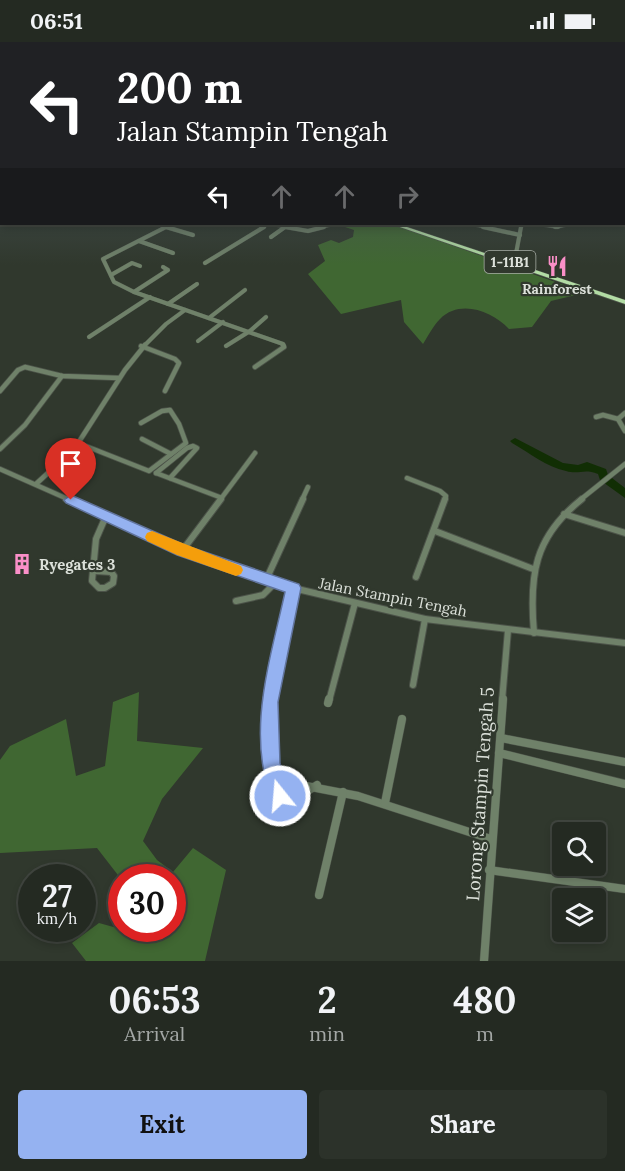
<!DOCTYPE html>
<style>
body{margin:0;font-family:Lora,serif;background:#2c322a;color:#f1f3f6;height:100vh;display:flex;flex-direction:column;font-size:22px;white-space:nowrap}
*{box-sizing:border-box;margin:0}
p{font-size:20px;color:#a3a7a5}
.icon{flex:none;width:33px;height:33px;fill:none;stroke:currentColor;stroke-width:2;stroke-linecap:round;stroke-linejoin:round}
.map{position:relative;height:919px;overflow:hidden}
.drawer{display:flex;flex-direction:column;background:#242a22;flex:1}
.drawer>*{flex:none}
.banner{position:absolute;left:0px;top:0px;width:626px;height:183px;box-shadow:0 3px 9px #0003,0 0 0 2px #414640;background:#202124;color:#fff;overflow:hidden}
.fabs{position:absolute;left:552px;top:780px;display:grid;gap:12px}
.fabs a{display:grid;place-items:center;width:54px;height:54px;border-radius:6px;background:#242a22;box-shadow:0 3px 9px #0003,0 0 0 2px #414640;font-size:30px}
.speed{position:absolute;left:18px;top:822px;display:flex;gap:12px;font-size:30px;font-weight:700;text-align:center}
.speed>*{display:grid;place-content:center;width:78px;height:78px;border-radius:50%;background:#242a22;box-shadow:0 3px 9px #0003,0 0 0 2px #414640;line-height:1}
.speed small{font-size:15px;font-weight:400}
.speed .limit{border:9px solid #d22;background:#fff;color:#111}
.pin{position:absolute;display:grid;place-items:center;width:51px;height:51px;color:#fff;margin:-62px -26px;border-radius:50% 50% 50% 0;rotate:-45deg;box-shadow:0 0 6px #0007}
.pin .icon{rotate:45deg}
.me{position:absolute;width:66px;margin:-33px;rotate:343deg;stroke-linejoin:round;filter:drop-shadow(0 0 4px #0008)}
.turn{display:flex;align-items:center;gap:21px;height:126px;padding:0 18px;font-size:27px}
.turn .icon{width:78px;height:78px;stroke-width:2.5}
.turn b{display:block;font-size:42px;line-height:51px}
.lanes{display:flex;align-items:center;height:57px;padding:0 18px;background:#0003;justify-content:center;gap:30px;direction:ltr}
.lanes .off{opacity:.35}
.eta{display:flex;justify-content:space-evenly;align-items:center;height:102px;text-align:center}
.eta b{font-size:36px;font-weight:700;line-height:42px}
.primary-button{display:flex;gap:12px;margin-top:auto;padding:12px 18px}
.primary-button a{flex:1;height:69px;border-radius:6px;background:#95b2f1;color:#111;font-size:24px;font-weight:700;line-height:69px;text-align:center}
.primary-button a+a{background:#2c322a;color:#f1f3f6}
.status{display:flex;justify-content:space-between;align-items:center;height:42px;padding:0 30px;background:#242a22;direction:ltr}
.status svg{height:16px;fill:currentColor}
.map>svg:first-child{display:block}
.green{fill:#406732}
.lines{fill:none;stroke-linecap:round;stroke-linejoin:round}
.river{fill:#112e04;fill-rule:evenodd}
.minor-far4-casing{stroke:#4c5349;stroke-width:4}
.minor-far3-casing{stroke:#4c5349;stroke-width:4.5}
.minor-far2-casing{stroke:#4c5349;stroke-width:6}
.minor-far1-casing{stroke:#4c5349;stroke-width:8}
.minor-casing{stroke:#4c5349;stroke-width:9}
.trunk-casing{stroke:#4c5349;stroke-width:1}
.minor-far4{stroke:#6f8169;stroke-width:3}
.minor-far3{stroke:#6f8169;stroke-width:4}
.minor-far2{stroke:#6f8169;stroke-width:4.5}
.minor-far1{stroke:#6f8169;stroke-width:6}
.minor{stroke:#6f8169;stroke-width:8}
.trunk{fill:#b2dca4;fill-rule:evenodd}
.route{fill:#95b2f1;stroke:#61749d;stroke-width:1.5}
.slow{fill:#f59e0b}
.labels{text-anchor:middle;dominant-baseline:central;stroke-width:4.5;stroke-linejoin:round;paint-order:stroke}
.shield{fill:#30382d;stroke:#a8aea6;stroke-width:1.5}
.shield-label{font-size:14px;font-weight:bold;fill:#dce1da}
.far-poi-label{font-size:14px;font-weight:bold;fill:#dce1da;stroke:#30382d}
.poi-label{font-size:15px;font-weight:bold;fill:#dce1da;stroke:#30382d;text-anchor:start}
.street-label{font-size:15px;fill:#dce1da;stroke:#30382d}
.near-street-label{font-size:18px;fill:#dce1da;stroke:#30382d}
</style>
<div class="status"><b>06:51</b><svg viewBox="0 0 49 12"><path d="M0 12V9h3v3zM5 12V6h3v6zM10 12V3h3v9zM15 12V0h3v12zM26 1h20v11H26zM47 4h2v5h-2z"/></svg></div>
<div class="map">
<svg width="625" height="919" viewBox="0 0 625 919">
<rect width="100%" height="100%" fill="#30382d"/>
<!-- green -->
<g class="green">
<path d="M336,182H392L578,248L576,253L551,259L532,285L509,287C492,269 460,257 440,277C433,284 428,294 423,302L404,280L401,258L341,272L308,232L325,219L318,203L331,198L339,201L353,195L354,188Z"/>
<polygon points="139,650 137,699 203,706 162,757 143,799 157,818 173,830 193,806 226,828 205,919 86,919 72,901 99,881 135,891 135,887 172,886 172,836 121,837 97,806 0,811 0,718 10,704 66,677 76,734 105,724 113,660"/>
</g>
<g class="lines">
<!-- river -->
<path class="river" d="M515,396L563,421L578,423L587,420L606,427L608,433L625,446V456L600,438L598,432C583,426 580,433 566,429C546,425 530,411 512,401L510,399Z"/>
<defs>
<g id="minor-far4">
<polyline points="271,182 293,186"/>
<polyline points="537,182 557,185 570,182"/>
<polyline points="476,183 490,186"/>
<polyline points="166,185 170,186"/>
<polyline points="163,186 171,182"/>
<polyline points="261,186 268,182"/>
<polyline points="318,186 334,182"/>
<polyline points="521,186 522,182"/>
</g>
<g id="minor-far3">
<polyline points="166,185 103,217 114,240 134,250 283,302 284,304"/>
<polyline points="166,185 193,193"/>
<polyline points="285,185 308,189 324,185"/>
<polyline points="483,185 520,193"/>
<polyline points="555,185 558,185"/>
<polyline points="271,195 285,185"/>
<polyline points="139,199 173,211"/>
<polyline points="515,217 521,185"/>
<polyline points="205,221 264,185"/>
<polyline points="111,233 132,221 140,224"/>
<polyline points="134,250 168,228 163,225"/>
<polyline points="168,262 197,242"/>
<polyline points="209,276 245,248"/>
<polyline points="89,295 150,255"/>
<polyline points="198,299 223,280"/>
<polyline points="144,304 166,282 185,268"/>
<polyline points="226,304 250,289 266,275"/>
</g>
<g id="minor-far2">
<polyline points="141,304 175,317 179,321 165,349"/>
<polyline points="255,325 284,305 283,303"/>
<polyline points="0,349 18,328 25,325 62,334 119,336"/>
<polyline points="625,371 618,377 625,389"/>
<polyline points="596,375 603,373 618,377"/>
<polyline points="142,397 171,412"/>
<polyline points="78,401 149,429 186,401 179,382 170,368 162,369 141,381"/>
<polyline points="0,407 25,383 62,334"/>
<polyline points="0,427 70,458"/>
<polyline points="156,431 187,406 193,404 197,406 170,436"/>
<polyline points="156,431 222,456"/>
<polyline points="407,436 440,449 446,454 445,458"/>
<polyline points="36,442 75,406 125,328 145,303"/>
<polyline points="220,458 255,411"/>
<polyline points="302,458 308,445"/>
<polyline points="580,458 625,422"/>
</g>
<g id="minor-far1">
<polyline points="66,457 182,509 293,546 425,577 625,601"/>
<polyline points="564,472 625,491"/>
<polyline points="435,489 533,527"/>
<polyline points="182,509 221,457"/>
<polyline points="96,529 111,530 114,534 113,541 105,546 99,546 92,539 96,497 106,474"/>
<polyline points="416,535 445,457"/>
<polyline points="266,538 303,457"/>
<polyline points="236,559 263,553 275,541"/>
<path d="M534,591C529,533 534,495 582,457"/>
<polyline points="413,643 425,577"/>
<polyline points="271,659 293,546"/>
<polyline points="329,659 355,561"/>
<polyline points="502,659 508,588"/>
</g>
<g id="minor">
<path d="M271,657C267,689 268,724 281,754L284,759H292L317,743"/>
<polyline points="328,661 329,657"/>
<polyline points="501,696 625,720"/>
<polyline points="499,711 625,742"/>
<polyline points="275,738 358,754 491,797"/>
<polyline points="385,761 402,677"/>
<polyline points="489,828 625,847"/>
<polyline points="319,853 343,750"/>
<polyline points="484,919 503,657"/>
</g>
<g id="trunk">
<rect x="0" y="102" width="2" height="2"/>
<polygon points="391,182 398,182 625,258 625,262"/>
</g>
</defs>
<!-- minor-far4 casing -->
<use href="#minor-far4" class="minor-far4-casing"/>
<!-- minor-far3 casing -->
<use href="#minor-far3" class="minor-far3-casing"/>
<!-- minor-far2 casing -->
<use href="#minor-far2" class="minor-far2-casing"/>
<!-- minor-far1 casing -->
<use href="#minor-far1" class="minor-far1-casing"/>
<!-- minor casing -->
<use href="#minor" class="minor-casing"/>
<!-- trunk casing -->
<use href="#trunk" class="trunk-casing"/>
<!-- minor-far4 -->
<use href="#minor-far4" class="minor-far4"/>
<!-- minor-far3 -->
<use href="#minor-far3" class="minor-far3"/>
<!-- minor-far2 -->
<use href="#minor-far2" class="minor-far2"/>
<!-- minor-far1 -->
<use href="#minor-far1" class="minor-far1"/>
<!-- minor -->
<use href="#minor" class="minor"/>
<!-- trunk -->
<use href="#trunk" class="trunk"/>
</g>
<!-- sky -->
<linearGradient id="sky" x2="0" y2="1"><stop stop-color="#1a1f19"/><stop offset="0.43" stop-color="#485357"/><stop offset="1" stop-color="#485357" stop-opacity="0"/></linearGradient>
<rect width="625" height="223" fill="url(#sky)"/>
<!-- route -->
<path class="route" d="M71,453L187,504L299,542L301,546L278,660L280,721L290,754L287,761L280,763L273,761C245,692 270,619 285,550L177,513L66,461L64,458Z"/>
<!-- slow -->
<polygon class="slow" points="152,489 241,524 243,528 241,532 236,534 177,513 147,499 145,495 147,491"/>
<!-- icons -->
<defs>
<symbol id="restaurant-bare" viewBox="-9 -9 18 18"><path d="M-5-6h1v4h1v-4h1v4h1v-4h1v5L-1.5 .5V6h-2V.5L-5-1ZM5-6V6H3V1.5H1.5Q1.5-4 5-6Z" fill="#fa8fc8" stroke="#30382d" stroke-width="2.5" paint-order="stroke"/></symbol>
<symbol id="building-bare" viewBox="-9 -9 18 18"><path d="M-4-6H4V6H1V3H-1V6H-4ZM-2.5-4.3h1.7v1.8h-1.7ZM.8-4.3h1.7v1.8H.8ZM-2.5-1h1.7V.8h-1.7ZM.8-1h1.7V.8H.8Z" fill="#fa8fc8" stroke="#30382d" stroke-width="2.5" paint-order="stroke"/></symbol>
</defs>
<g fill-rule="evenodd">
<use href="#restaurant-bare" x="542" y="209" width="30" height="30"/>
<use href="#building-bare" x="7" y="507" width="30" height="30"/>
</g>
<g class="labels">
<!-- shield labels -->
<rect class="shield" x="484.5" y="209" width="51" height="22" rx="4.5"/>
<g class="shield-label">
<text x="510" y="220">1-11B1</text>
</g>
<!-- far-poi labels -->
<g class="far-poi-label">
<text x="557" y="247">Rainforest</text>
</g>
<!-- poi labels -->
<g class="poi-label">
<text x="39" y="522">Ryegates 3</text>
</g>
<!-- street labels -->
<g class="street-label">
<text transform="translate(393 555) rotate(11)">Jalan Stampin Tengah</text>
</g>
<!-- near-street labels -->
<g class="near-street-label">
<text transform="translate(480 752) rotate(-86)">Lorong Stampin Tengah 5</text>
</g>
</g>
</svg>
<div class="fabs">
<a><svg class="icon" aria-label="search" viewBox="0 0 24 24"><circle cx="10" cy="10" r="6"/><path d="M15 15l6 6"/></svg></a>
<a><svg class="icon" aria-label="layers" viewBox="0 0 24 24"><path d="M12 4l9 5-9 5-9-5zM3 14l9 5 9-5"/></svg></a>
</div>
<div class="speed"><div>27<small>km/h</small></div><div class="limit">30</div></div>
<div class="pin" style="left:71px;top:458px;background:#d93025"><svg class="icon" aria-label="arrive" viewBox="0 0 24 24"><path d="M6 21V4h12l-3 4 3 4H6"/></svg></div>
<svg class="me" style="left:280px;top:754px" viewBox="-20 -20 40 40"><circle r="17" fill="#95b2f1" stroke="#fff" stroke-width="3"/><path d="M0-11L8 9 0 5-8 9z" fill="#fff"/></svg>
<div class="banner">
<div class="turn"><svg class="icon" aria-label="left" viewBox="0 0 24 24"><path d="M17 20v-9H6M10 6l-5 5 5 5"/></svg><div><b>200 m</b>Jalan Stampin Tengah</div></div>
<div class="lanes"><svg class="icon" aria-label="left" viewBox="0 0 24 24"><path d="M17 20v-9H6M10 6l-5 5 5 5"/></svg><svg class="icon off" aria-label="ahead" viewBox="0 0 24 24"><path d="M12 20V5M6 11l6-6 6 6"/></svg><svg class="icon off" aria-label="ahead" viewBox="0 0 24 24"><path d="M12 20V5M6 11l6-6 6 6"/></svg><svg class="icon off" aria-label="right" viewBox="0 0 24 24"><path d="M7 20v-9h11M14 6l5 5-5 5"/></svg></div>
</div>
</div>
<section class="drawer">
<div class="eta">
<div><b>06:53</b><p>Arrival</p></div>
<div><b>2</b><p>min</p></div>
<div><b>480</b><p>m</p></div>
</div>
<div class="primary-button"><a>Exit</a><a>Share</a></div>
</section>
